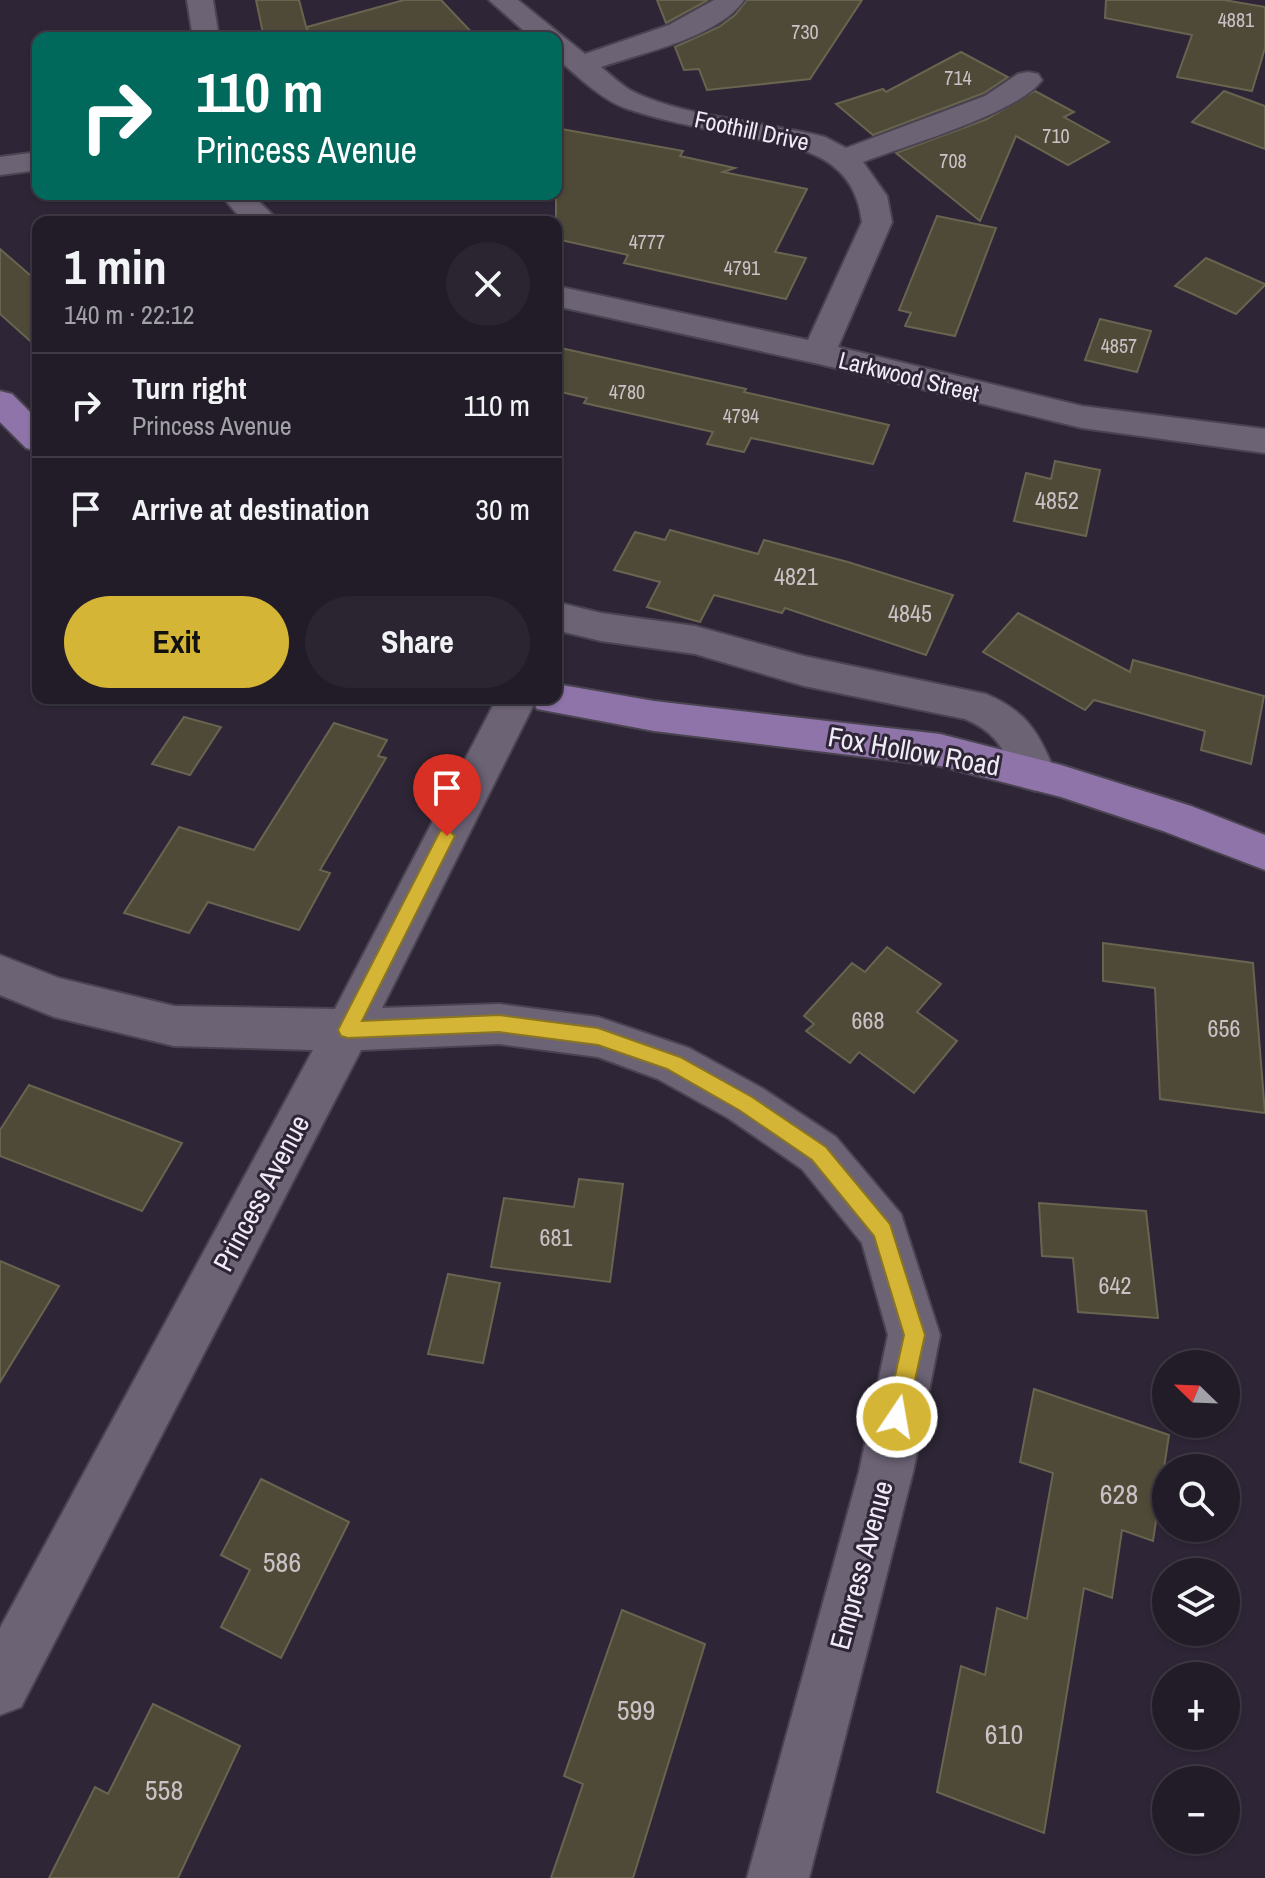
<!DOCTYPE html>
<meta charset="utf-8">
<style>
body{margin:0;font-family:"Archivo Narrow",sans-serif;background:#2a2530;color:#f1f3f6;height:100vh;display:flex;flex-direction:column;font-size:30px;white-space:nowrap}
*{box-sizing:border-box;margin:0}
p{font-size:26px;color:#a2a1a8}
.icon{flex:none;width:44px;height:44px;fill:none;stroke:currentColor;stroke-width:2;stroke-linecap:round;stroke-linejoin:round}
.map{position:relative;flex:1;overflow:hidden}
.details{position:absolute;left:32px;top:216px;width:530px;height:488px;display:flex;flex-direction:column;background:#221c28;border-radius:16px;box-shadow:0 2px 6px #0004,0 0 0 2px #3f3a45}
.details>*{flex:none}
.top-card{position:absolute;left:32px;top:32px;width:530px;height:168px;border-radius:16px;box-shadow:0 2px 6px #0004,0 0 0 2px #3f3a45;background:#00695c;color:#fff;overflow:hidden}
.needle{width:52px;rotate:293deg}
.fabs{position:absolute;left:1152px;top:1350px;display:grid;gap:16px}
.fabs a{display:grid;place-items:center;width:88px;height:88px;border-radius:50%;background:#221c28;box-shadow:0 2px 6px #0004,0 0 0 2px #3f3a45;font-size:40px}
.pin{position:absolute;display:grid;place-items:center;width:68px;height:68px;color:#fff;margin:-82px -34px;border-radius:50% 50% 50% 0;rotate:-45deg;box-shadow:0 0 8px #0007}
.pin .icon{rotate:45deg}
.me{position:absolute;width:88px;margin:-44px;rotate:12deg;stroke-linejoin:round;filter:drop-shadow(0 0 6px #0008)}
.turn{display:flex;align-items:center;gap:28px;height:168px;padding:0 32px;font-size:36px}
.turn .icon{width:104px;height:104px;stroke-width:2.5}
.turn b{display:block;font-size:56px;line-height:68px}
.round{display:grid;place-items:center;flex:none;width:84px;height:84px;border-radius:42px;background:#2a2530}
.overview{display:flex;align-items:center;justify-content:space-between;height:136px;padding:0 32px}
h1{font-size:48px;font-weight:800;line-height:60px}
.primary-button{display:flex;gap:16px;margin-top:auto;padding:16px 32px}
.primary-button a{flex:1;height:92px;border-radius:48px;background:#d5b535;color:#111;font-size:32px;font-weight:800;line-height:92px;text-align:center}
.primary-button a+a{background:#2a2530;color:#f1f3f6}
ul{padding:0;list-style:none}
li{display:flex;align-items:center;gap:24px;height:104px;padding:0 32px;border-top:2px solid #3f3a45}
li div{flex:1}
li b{display:block;font-size:30px}
li em{font-style:normal}
.map>svg:first-child{display:block}
.building{fill:#4f4937;stroke:#696450;stroke-width:2}
.lines{fill:none;stroke-linecap:round;stroke-linejoin:round}
.minor-casing{stroke:#4a4451;stroke-width:4}
.major-casing{stroke:#4a4451;stroke-width:4}
.minor{fill:#6c6375;fill-rule:evenodd}
.major{fill:#8f74a9;fill-rule:evenodd}
.route{fill:#d5b535;stroke:#8a7622;stroke-width:2}
.labels{text-anchor:middle;dominant-baseline:central;stroke-width:6;stroke-linejoin:round;paint-order:stroke}
.far-number-label{font-size:20px;fill:#c8c2c6}
.far-street-label{font-size:24px;fill:#f0ebf6;stroke:#2e2636}
.number-label{font-size:24px;fill:#c8c2c6}
.street-label{font-size:28px;fill:#f0ebf6;stroke:#2e2636}
.near-number-label{font-size:28px;fill:#c8c2c6}
</style>
<div class="map">
<svg width="1265" height="1878" viewBox="0 0 1265 1878">
<rect width="100%" height="100%" fill="#2e2636"/>
<!-- building -->
<g class="building">
<polygon points="256,0 299,0 309,38 264,38"/>
<polygon points="404,0 441,0 477,38 309,38 307,27"/>
<polygon points="657,0 708,0 666,23"/>
<polygon points="747,0 862,0 810,79 707,90 699,69 684,70 675,47 719,27 735,15"/>
<polygon points="1106,0 1224,0 1265,7 1265,48 1252,91 1177,77 1192,35 1105,18"/>
<polygon points="961,52 1008,77 984,93 873,135 836,104 883,89 886,92"/>
<polygon points="1035,91 1074,112 1064,117 1109,142 1068,165 1016,136 980,221 896,153 987,119"/>
<polygon points="1224,91 1265,106 1265,149 1192,122"/>
<polygon points="556,128 683,151 680,156 735,168 723,172 807,189 775,252 806,258 786,299 624,263 628,255 556,239"/>
<polygon points="937,216 996,228 955,336 905,326 911,313 899,310"/>
<polygon points="0,249 38,282 38,348 0,314"/>
<polygon points="1206,258 1265,284 1265,285 1236,314 1175,286"/>
<polygon points="1100,319 1151,331 1137,372 1085,360"/>
<polygon points="556,347 746,389 744,392 889,425 873,464 751,438 744,452 707,444 713,432 584,403 587,398 556,391"/>
<polygon points="1055,461 1100,470 1086,536 1014,521 1026,473 1051,479"/>
<polygon points="670,530 758,554 764,540 848,562 953,595 926,655 785,608 782,613 714,595 700,622 647,607 660,582 614,570 635,532 665,540"/>
<polygon points="1018,613 1130,672 1133,660 1264,696 1251,764 1201,750 1205,731 1094,700 1085,710 983,652"/>
<polygon points="184,717 221,727 190,775 152,764"/>
<polygon points="334,723 387,740 378,756 386,758 320,870 330,873 299,930 208,902 189,933 124,913 179,827 254,850"/>
<polygon points="1103,943 1253,963 1265,1113 1160,1099 1155,988 1103,981"/>
<polygon points="887,947 941,984 917,1012 957,1041 914,1093 859,1052 850,1063 806,1031 814,1024 804,1016 852,963 865,972"/>
<polygon points="29,1085 182,1143 142,1211 0,1156 0,1130"/>
<polygon points="579,1179 623,1184 610,1282 491,1267 504,1198 574,1207"/>
<polygon points="1039,1203 1146,1211 1158,1318 1078,1312 1073,1258 1042,1256"/>
<polygon points="0,1261 59,1286 0,1382"/>
<polygon points="448,1274 500,1283 483,1363 428,1354"/>
<polygon points="1034,1389 1169,1435 1153,1541 1122,1530 1112,1598 1084,1588 1044,1833 937,1792 961,1666 985,1675 997,1608 1027,1619 1053,1473 1020,1462"/>
<polygon points="261,1479 349,1522 281,1658 221,1627 250,1570 221,1555"/>
<polygon points="622,1610 705,1644 633,1878 551,1878 583,1784 564,1776"/>
<polygon points="153,1704 240,1746 178,1878 49,1878 95,1787 108,1794"/>
</g>
<g class="lines">
<defs>
<g id="minor">
<polygon points="187,0 213,0 219,38 193,38"/>
<path d="M489,0H518L585,54L669,25L714,0H744C719,37 642,53 601,67C610,74 620,84 630,90C678,116 770,123 825,137L846,148L985,96L1018,74L1028,72L1038,74L1042,80C1019,113 904,146 863,162L887,196L892,222L838,347L1082,406L1265,429V453L1082,428L819,364L556,306V286L808,340L862,222C854,150 790,146 732,134C696,127 660,120 625,108C599,98 577,75 556,58V38H532Z"/>
<polygon points="38,152 38,170 0,175 0,157"/>
<polygon points="220,194 251,194 280,222 244,222"/>
<path d="M556,602L601,613L695,626L804,656L986,694C1028,712 1040,734 1056,775L1050,787L1036,791L1022,787C1004,754 1002,735 965,719L804,686L695,654L601,641L556,630Z"/>
<polygon points="497,698 537,698 382,1008 499,1004 598,1017 689,1048 762,1088 836,1137 901,1214 940,1335 913,1472 809,1878 747,1878 859,1472 888,1335 862,1243 802,1169 728,1118 658,1079 598,1057 499,1044 361,1050 21,1707 0,1715 0,1628 313,1050 174,1046 54,1017 0,995 0,955 59,978 174,1006 335,1009"/>
</g>
<g id="major">
<polygon points="0,391 12,394 38,420 38,452 26,448 0,422"/>
<polygon points="556,684 654,701 940,734 1061,765 1191,806 1265,835 1265,870 1163,831 1061,797 940,766 654,731 537,709 531,698 556,698"/>
</g>
</defs>
<!-- minor casing -->
<use href="#minor" class="minor-casing"/>
<!-- major casing -->
<use href="#major" class="major-casing"/>
<!-- minor -->
<use href="#minor" class="minor"/>
<!-- major -->
<use href="#major" class="major"/>
</g>
<!-- route -->
<polygon class="route" points="447,829 455,836 362,1021 499,1015 598,1028 680,1057 752,1097 826,1147 890,1224 925,1335 905,1425 897,1428 889,1425 886,1417 904,1335 874,1236 812,1160 739,1110 667,1069 598,1045 499,1032 348,1038 341,1036 338,1030 341,1024 440,831"/>
<g class="labels">
<!-- far-number labels -->
<g class="far-number-label">
<text x="1236" y="19">4881</text>
<text x="805" y="31">730</text>
<text x="958" y="77">714</text>
<text x="1056" y="135">710</text>
<text x="953" y="160">708</text>
<text x="647" y="241">4777</text>
<text x="742" y="267">4791</text>
<text x="1119" y="345">4857</text>
<text x="627" y="391">4780</text>
<text x="741" y="415">4794</text>
</g>
<!-- far-street labels -->
<g class="far-street-label">
<text transform="translate(752 130) rotate(12)">Foothill Drive</text>
<text transform="translate(909 376) rotate(14)">Larkwood Street</text>
</g>
<!-- number labels -->
<g class="number-label">
<text x="1057" y="500">4852</text>
<text x="796" y="576">4821</text>
<text x="910" y="613">4845</text>
<text x="868" y="1020">668</text>
<text x="1224" y="1028">656</text>
<text x="556" y="1237">681</text>
<text x="1115" y="1285">642</text>
</g>
<!-- street labels -->
<g class="street-label">
<text transform="translate(914 751) rotate(10)">Fox Hollow Road</text>
<text transform="translate(261 1193) rotate(-62)">Princess Avenue</text>
<text transform="translate(861 1565) rotate(-75)">Empress Avenue</text>
</g>
<!-- near-number labels -->
<g class="near-number-label">
<text x="1119" y="1494">628</text>
<text x="282" y="1562">586</text>
<text x="636" y="1710">599</text>
<text x="1004" y="1734">610</text>
<text x="164" y="1790">558</text>
</g>
</g>
</svg>
<div class="fabs">
<a><svg class="needle" viewBox="-14 -14 28 28"><path d="M0-13l5 13h-10z" fill="#e53935"/><path d="M0 13l5-13h-10z" fill="#a2a1a8"/></svg></a>
<a><svg class="icon" aria-label="search" viewBox="0 0 24 24"><circle cx="10" cy="10" r="6"/><path d="M15 15l6 6"/></svg></a>
<a><svg class="icon" aria-label="layers" viewBox="0 0 24 24"><path d="M12 4l9 5-9 5-9-5zM3 14l9 5 9-5"/></svg></a>
<a>+</a>
<a>−</a>
</div>
<div class="pin" style="left:447px;top:836px;background:#d93025"><svg class="icon" aria-label="arrive" viewBox="0 0 24 24"><path d="M6 21V4h12l-3 4 3 4H6"/></svg></div>
<svg class="me" style="left:897px;top:1417px" viewBox="-20 -20 40 40"><circle r="17" fill="#d5b535" stroke="#fff" stroke-width="3"/><path d="M0-11L8 9 0 5-8 9z" fill="#fff"/></svg>
<div class="top-card">
<div class="turn"><svg class="icon" aria-label="right" viewBox="0 0 24 24"><path d="M7 20v-9h11M14 6l5 5-5 5"/></svg><div><b>110 m</b>Princess Avenue</div></div>
</div>
<section class="details">
<div class="overview"><div><h1>1 min</h1><p>140 m · 22:12</p></div><a class="round"><svg class="icon" aria-label="close" viewBox="0 0 24 24"><path d="M6 6l12 12M18 6L6 18"/></svg></a></div>
<ul>
<li><svg class="icon" aria-label="right" viewBox="0 0 24 24"><path d="M7 20v-9h11M14 6l5 5-5 5"/></svg><div><b>Turn right</b><p>Princess Avenue</p></div><em>110 m</em></li>
<li><svg class="icon" aria-label="arrive" viewBox="0 0 24 24"><path d="M6 21V4h12l-3 4 3 4H6"/></svg><div><b>Arrive at destination</b></div><em>30 m</em></li>
</ul>
<div class="primary-button"><a>Exit</a><a>Share</a></div>
</section>
</div>
